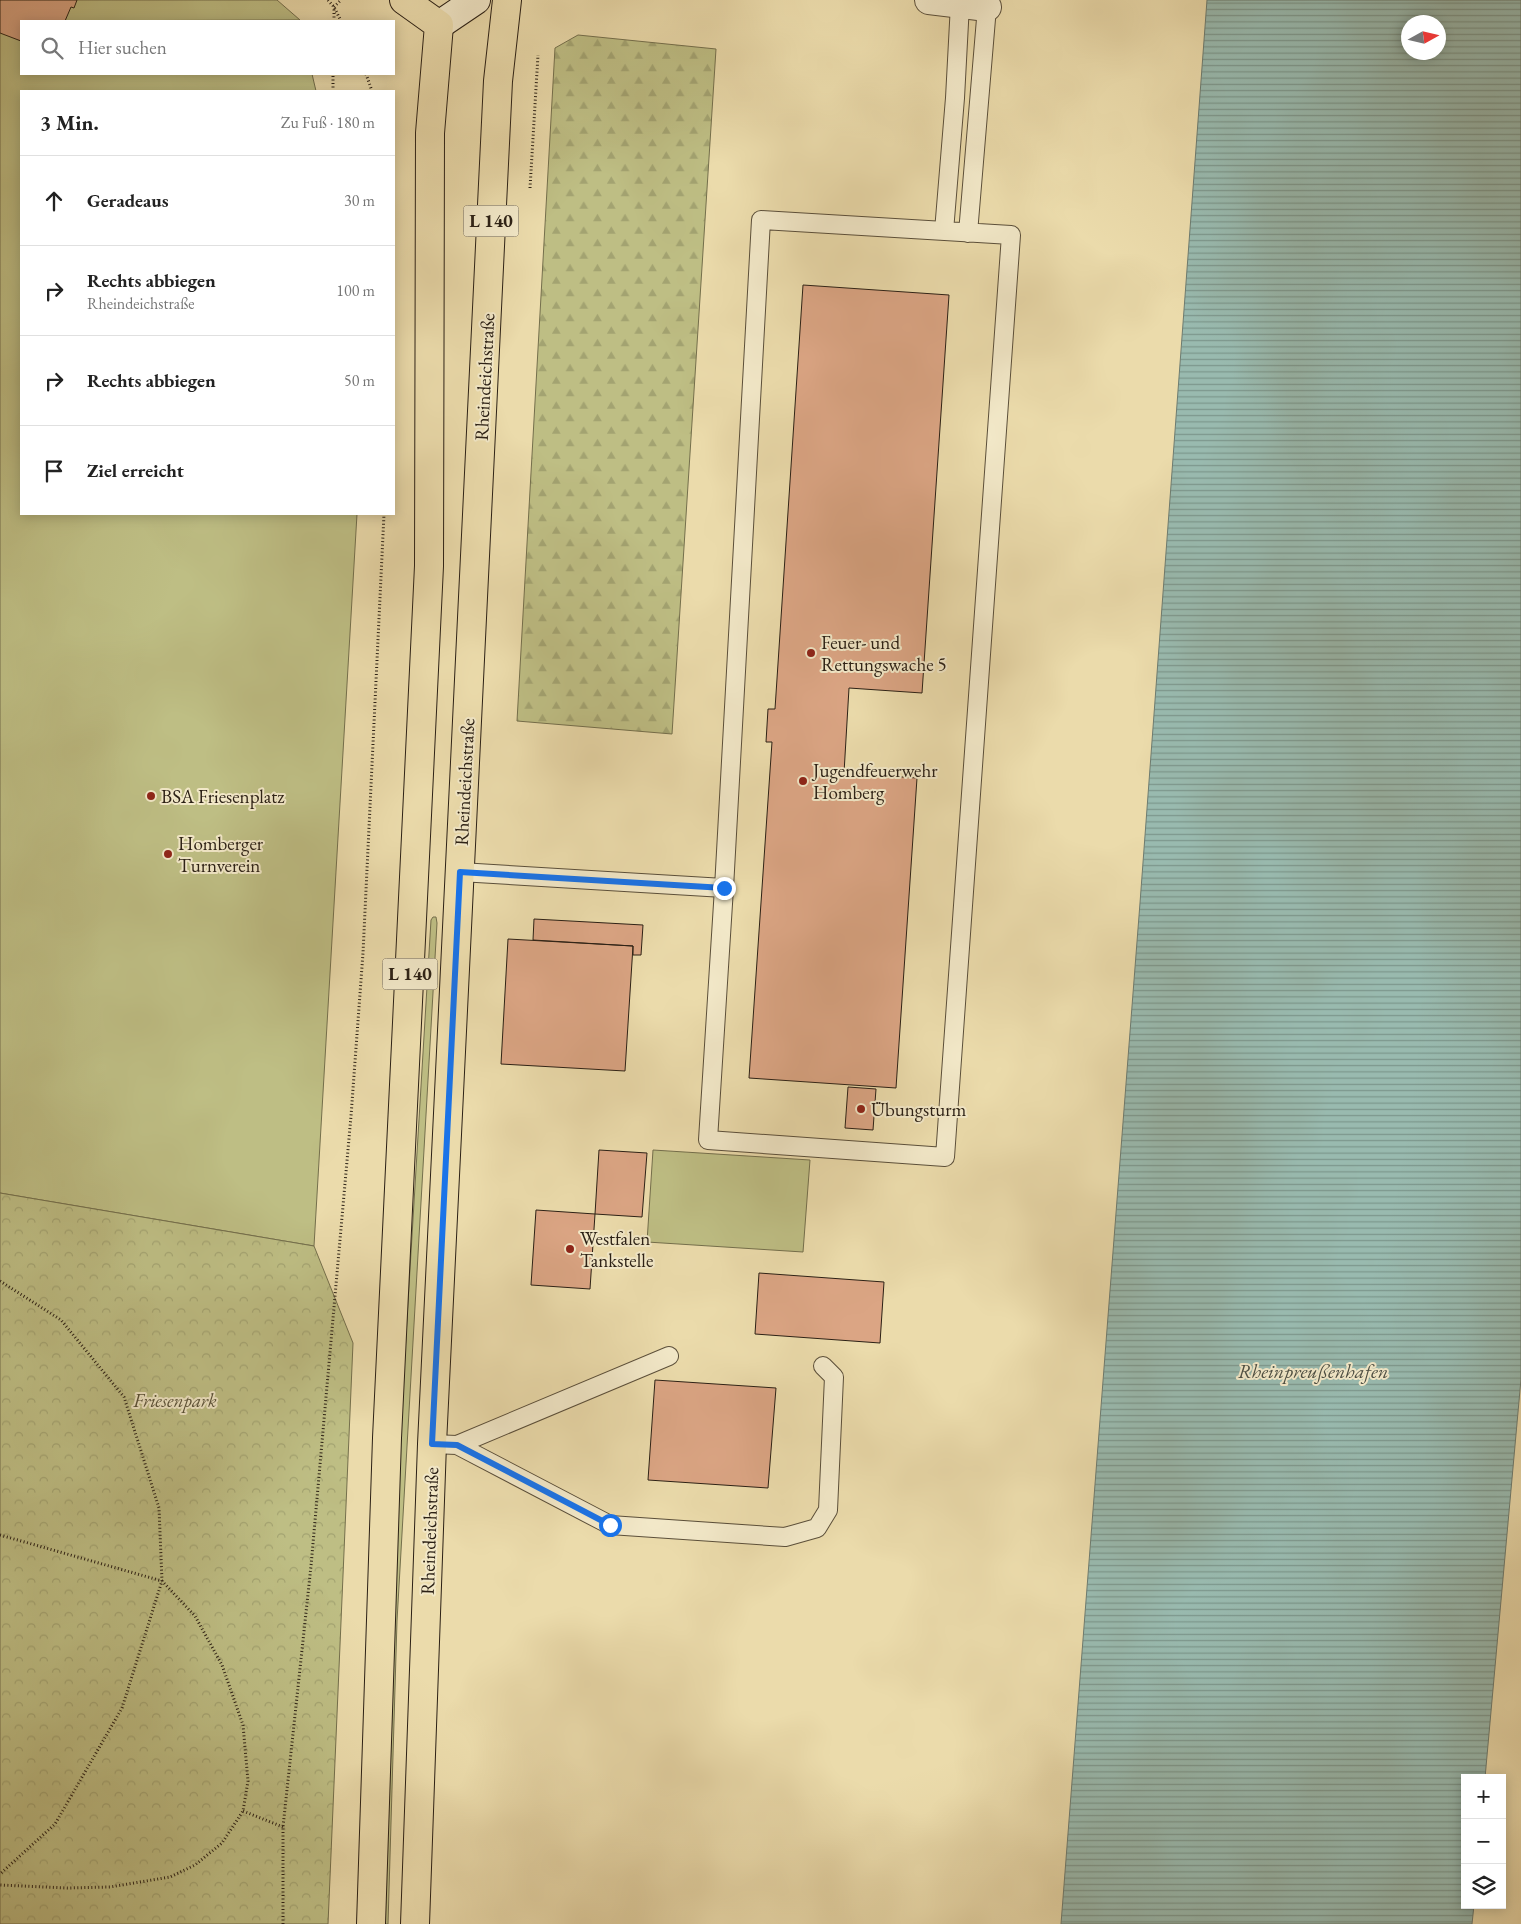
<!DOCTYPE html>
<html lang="de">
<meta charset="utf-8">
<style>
:root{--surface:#fff;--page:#f6f6f6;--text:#222;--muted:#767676;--line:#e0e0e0}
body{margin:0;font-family:"EB Garamond",serif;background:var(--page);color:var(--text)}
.controls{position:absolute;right:15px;bottom:15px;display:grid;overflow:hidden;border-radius:0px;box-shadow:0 2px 12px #0003}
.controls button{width:45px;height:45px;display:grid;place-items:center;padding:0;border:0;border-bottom:1px solid var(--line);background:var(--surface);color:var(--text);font:25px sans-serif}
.compass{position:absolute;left:1401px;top:15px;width:45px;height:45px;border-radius:50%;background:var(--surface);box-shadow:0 2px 12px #0003;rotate:82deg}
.stop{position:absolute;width:15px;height:15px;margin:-11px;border:4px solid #1a73e8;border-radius:50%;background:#fff}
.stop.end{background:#1a73e8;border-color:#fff;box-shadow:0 1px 5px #0008}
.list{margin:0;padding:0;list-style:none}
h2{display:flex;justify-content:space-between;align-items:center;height:65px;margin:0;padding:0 20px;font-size:21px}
h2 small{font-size:16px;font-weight:400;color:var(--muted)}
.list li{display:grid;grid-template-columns:32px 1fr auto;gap:15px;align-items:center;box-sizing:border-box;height:90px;padding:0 20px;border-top:1px solid var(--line)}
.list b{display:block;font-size:19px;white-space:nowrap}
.list p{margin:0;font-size:16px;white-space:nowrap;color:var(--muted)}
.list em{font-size:16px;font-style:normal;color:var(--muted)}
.icon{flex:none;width:28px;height:28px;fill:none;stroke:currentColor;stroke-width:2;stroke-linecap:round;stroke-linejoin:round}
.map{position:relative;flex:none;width:1521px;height:1924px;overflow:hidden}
.search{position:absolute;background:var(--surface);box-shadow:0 2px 12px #0003;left:20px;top:20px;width:375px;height:55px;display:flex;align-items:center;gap:12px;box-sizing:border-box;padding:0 18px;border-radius:0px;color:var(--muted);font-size:19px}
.panel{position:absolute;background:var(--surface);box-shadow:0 2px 12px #0003;left:20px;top:90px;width:375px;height:425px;border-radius:0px}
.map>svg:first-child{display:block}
.grass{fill:#bebe84;stroke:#746f4c}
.forest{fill:url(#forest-firs);stroke:#746f4c}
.park{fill:url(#park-crowns);stroke:#746f4c}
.water{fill:url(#water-rules);stroke:#6d7c71;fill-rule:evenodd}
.building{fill:#dba584;stroke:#2b2015}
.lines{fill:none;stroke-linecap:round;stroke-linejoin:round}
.lane-casing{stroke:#5b4f3a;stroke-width:20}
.street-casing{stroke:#5b4f3a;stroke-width:30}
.secondary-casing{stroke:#2b2015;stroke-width:30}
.primary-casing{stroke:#2b2015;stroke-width:30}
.path{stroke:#2b2015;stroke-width:3;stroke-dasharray:1 2.5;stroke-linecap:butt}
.lane{stroke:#f2e8c8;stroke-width:18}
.street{stroke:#f2e8c8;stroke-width:28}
.secondary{stroke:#f2e8c8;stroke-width:28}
.primary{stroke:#ebdbab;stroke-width:28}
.route{stroke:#1a73e8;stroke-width:6}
.poi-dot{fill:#8f2418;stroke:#f2e8c8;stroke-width:2}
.labels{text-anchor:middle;stroke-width:4;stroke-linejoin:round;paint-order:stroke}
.shield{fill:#f2e8c8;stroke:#675c4b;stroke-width:1}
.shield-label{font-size:18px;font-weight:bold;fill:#2b2015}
.street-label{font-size:19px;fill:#2b2015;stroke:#f2e8c8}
.poi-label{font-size:19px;fill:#2b2015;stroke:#f2e8c8;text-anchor:start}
.park-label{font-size:19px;font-style:italic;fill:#574f36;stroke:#f2e8c8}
.water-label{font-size:20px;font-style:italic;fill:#4c4e43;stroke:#f2e8c8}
</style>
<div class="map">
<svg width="1521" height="1924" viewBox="0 0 1521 1924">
<defs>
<pattern id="forest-firs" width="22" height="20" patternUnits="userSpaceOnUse" patternTransform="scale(1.25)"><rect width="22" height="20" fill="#bebe84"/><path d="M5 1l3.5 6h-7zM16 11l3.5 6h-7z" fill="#a3a371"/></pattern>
<pattern id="park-crowns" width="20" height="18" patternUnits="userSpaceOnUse" patternTransform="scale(1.25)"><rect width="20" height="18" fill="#bebe84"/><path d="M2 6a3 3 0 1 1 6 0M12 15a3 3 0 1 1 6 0" fill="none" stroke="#a3a371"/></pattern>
<pattern id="water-rules" width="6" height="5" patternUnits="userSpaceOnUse" patternTransform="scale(1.25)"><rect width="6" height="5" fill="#99baaf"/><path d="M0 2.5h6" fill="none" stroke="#7d978d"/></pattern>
</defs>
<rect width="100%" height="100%" fill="#ebdbab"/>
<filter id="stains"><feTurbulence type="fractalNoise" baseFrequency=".004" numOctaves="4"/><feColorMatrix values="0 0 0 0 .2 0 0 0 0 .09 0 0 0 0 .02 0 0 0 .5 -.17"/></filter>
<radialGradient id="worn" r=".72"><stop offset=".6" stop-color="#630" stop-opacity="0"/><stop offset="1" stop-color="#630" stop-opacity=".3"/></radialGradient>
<!-- grass -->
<path class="grass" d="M0 0H277L300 20 21 21V74H312L316 91H21V514H357L314 1246 0 1193Z
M433 917H436L437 923 397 1621 388 1924H381L400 1436 431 920Z
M653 1150 810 1160 803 1252 647 1242Z"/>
<!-- forest -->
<path class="forest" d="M578 35 716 49 672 734 517 721 555 48Z"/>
<!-- park -->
<path class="park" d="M0 1193 314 1246 353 1343 328 1924H0Z"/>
<!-- water -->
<path class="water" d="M1207 0H1521V1379L1485 1778H1465V1905H1474L1472 1924H1061L1140 903ZM1408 22H1438V52H1408Z"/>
<!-- building -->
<path class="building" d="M0 0H77L74 8 71 7 65 21H21V41L0 33Z
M803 285 949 295 922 693 849 688 844 773 917 778 896 1088 749 1078 772 742H766L768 709H775Z
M534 919 643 925 641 955H633V946L533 940Z
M508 939 633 946 625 1071 501 1064Z
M848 1087 876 1089 873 1130 845 1128Z
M599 1150 647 1153 642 1217 595 1214Z
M536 1210 595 1214 590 1289 531 1285Z
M759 1273 884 1282 880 1343 755 1334Z
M655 1380 776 1388 768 1488 648 1480Z"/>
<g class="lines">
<!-- lane casing -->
<g class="lane-casing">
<path id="lane" d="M761 220 1011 235 945 1157 708 1140 724 888Z
M944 231 955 98 960 4
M968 233 987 7
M460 872 724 888
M432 1444 457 1445 610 1525 785 1537 817 1528 828 1510 834 1377 823 1366
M457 1445 669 1356"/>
</g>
<!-- street casing -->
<g class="street-casing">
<path id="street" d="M929 0 987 7"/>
</g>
<!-- secondary casing -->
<g class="secondary-casing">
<path id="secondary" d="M439 25 476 0"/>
</g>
<!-- primary casing -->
<g class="primary-casing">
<path id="primary" d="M371 1924 387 1438 429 566 430 133 439 25 404 0
M415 1924 432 1444 498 81 507 0"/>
</g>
<!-- path -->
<path class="path" d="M328 0 334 7 341 21
M334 21V7L341 0
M366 74 372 91
M333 91V74
M530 188 538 55
M0 1281 61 1320 124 1397 159 1508 162 1581 122 1708 55 1824 0 1874
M0 1535 162 1581 195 1616 222 1665 243 1725 248 1781 243 1811 222 1843 195 1865 170 1877 110 1887 67 1888 0 1885
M243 1811 283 1827
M283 1924V1827L311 1566 351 1116 363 953 384 514"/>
<!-- lane -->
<use href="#lane" class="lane"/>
<!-- street -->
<use href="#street" class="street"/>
<!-- secondary -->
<use href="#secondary" class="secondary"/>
<!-- primary -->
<use href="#primary" class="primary"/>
</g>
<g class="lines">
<!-- route -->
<path class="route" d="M610 1525 457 1445 432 1444 460 872 724 888"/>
</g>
<!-- markers -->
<g class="poi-dot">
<circle cx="811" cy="653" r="5"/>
<circle cx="803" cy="781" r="5"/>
<circle cx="151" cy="796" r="5"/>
<circle cx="168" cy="854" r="5"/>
<circle cx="861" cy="1109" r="5"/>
<circle cx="570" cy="1249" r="5"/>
</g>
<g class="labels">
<!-- shield labels -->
<g class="shield">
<rect x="463.5" y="205.5" width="55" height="31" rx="4"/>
<rect x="382.5" y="958.5" width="55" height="31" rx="4"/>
</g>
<g class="shield-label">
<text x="491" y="227">L 140</text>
<text x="410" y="980">L 140</text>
</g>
<!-- street labels -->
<g class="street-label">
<text transform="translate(484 377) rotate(-87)" y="7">Rheindeichstraße</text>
<text transform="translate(464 782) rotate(-87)" y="7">Rheindeichstraße</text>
<text transform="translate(429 1531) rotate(-88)" y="7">Rheindeichstraße</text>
</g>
<!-- poi labels -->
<g class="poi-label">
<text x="821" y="649">Feuer- und<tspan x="821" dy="22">Rettungswache 5</tspan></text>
<text x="813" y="777">Jugendfeuerwehr<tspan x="813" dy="22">Homberg</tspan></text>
<text x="161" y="803">BSA Friesenplatz</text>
<text x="178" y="850">Homberger<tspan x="178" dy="22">Turnverein</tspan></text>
<text x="871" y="1116">Übungsturm</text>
<text x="580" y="1245">Westfalen<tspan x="580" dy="22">Tankstelle</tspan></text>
</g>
<!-- park labels -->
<g class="park-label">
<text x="175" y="1407">Friesenpark</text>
</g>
<!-- water labels -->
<g class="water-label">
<text x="1313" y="1378">Rheinpreußenhafen</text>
</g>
</g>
<rect width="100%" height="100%" filter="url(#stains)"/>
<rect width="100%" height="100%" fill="url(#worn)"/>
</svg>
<div class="controls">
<button>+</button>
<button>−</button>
<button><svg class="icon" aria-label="layers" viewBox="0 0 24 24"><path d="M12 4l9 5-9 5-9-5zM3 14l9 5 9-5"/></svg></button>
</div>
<svg class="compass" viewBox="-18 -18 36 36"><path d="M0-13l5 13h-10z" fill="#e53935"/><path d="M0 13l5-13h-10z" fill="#767676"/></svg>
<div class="stop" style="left:610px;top:1525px"></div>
<div class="stop end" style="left:724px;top:888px"></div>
<div class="search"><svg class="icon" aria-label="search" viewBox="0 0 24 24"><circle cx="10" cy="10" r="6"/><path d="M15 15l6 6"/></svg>Hier suchen</div>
<section class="panel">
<h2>3 Min.<small>Zu Fuß · 180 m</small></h2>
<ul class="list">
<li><svg class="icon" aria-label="ahead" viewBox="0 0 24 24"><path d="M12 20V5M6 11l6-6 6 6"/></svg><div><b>Geradeaus</b></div><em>30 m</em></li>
<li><svg class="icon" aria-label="right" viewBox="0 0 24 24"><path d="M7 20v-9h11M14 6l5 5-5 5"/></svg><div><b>Rechts abbiegen</b><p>Rheindeichstraße</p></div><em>100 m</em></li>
<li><svg class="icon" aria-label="right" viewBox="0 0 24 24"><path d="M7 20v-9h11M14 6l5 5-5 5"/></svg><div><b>Rechts abbiegen</b></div><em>50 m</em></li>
<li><svg class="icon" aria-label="arrive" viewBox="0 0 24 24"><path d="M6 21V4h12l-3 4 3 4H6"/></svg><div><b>Ziel erreicht</b></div></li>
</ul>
</section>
</div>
